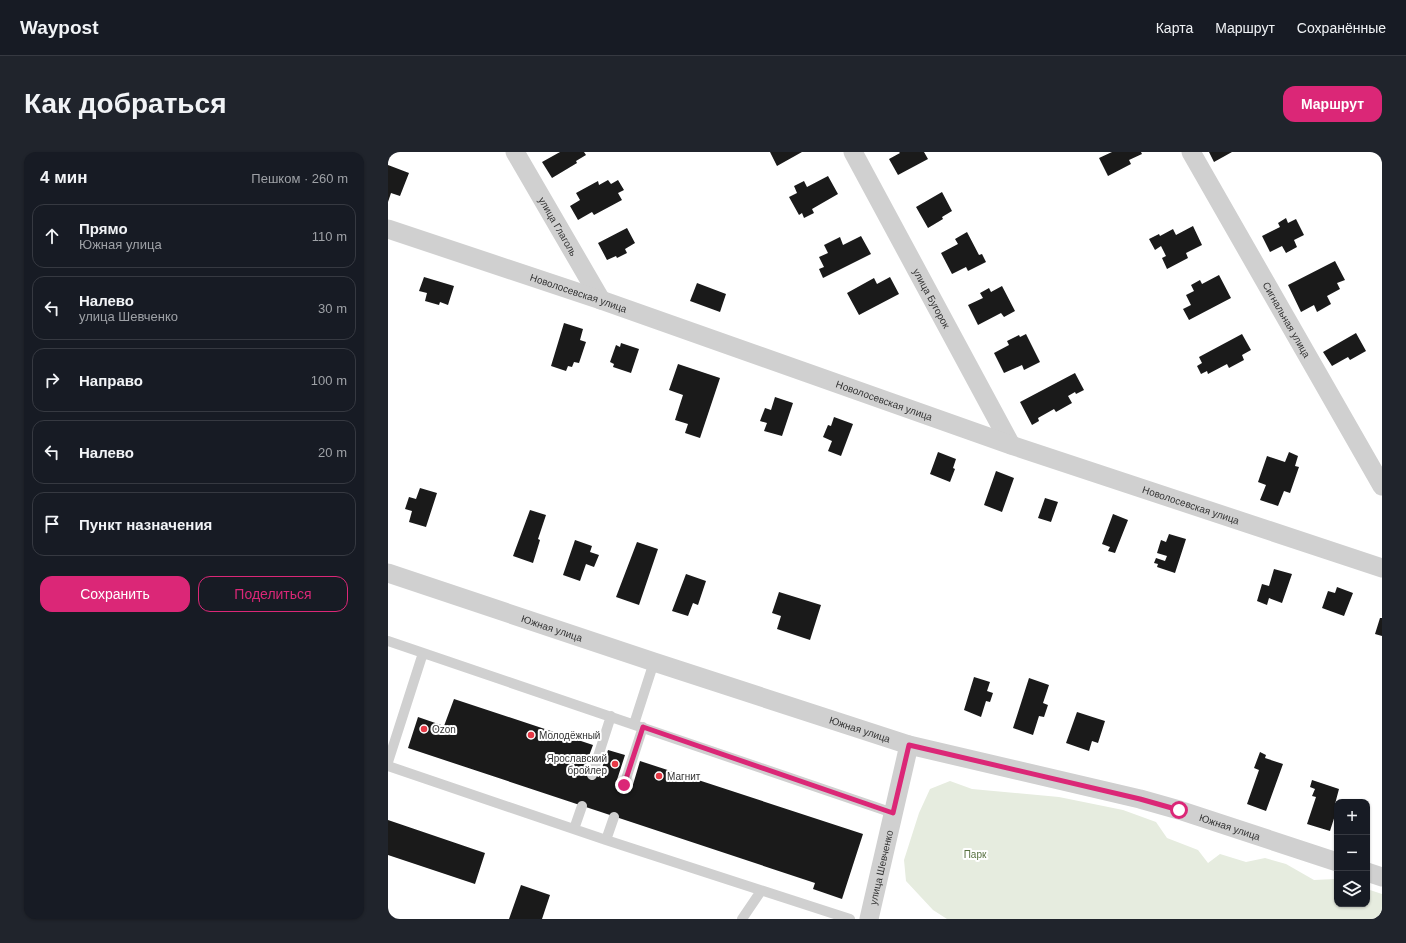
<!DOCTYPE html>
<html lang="ru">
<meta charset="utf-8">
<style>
:root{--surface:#171b24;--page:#20242c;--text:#f1f3f6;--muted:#9ea1a6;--line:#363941;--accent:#db2777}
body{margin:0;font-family:Helvetica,sans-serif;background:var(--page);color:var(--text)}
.controls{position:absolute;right:12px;bottom:12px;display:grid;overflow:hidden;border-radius:8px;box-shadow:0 1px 3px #0004}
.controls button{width:36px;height:36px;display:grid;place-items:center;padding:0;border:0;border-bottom:1px solid var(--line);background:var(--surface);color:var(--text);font:20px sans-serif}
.stop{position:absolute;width:12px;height:12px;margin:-9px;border:3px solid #db2777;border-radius:50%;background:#fff}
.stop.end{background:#db2777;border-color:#fff;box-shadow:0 1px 4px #0008}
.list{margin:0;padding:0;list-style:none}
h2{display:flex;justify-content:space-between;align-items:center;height:52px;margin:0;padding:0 16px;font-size:17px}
h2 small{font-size:13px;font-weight:400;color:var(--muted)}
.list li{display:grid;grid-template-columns:26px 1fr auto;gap:12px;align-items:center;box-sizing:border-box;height:64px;margin:0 8px 8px;padding:0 8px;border:1px solid var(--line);border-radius:12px}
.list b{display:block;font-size:15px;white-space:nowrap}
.list p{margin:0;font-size:13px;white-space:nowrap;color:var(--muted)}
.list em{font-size:13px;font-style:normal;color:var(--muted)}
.actions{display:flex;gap:8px;padding:12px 16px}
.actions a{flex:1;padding:9px 0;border:1px solid var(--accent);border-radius:12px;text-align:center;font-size:14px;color:var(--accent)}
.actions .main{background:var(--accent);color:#fff}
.icon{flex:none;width:22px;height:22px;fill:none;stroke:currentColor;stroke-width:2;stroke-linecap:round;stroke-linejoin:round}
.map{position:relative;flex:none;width:994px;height:767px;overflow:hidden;border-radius:12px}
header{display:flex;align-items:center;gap:24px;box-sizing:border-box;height:56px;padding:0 20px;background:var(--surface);border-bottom:1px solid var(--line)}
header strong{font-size:19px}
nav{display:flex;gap:22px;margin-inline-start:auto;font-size:14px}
.intro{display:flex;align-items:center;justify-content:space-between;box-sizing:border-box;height:96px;padding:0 24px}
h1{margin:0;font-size:28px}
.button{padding:10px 18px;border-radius:12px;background:var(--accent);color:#fff;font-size:14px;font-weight:700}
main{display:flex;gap:24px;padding:0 24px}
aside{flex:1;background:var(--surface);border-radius:12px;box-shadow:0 1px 3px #0004}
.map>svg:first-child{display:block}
.green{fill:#e6ecdf}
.building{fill:#1a1a1a}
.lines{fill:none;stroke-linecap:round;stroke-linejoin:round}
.service{stroke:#d0d0d0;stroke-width:10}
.minor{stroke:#d0d0d0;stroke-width:19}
.route{stroke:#db2777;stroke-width:5}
.poi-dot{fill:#e63946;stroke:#fff;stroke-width:1.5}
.labels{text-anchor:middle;stroke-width:4;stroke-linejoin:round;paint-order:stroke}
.street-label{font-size:10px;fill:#333;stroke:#fff}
.poi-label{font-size:10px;fill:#333;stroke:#fff;text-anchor:start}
.park-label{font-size:10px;fill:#56703f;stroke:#fff}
</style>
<header>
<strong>Waypost</strong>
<nav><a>Карта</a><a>Маршрут</a><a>Сохранённые</a></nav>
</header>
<div class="intro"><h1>Как добраться</h1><a class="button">Маршрут</a></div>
<main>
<aside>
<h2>4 мин<small>Пешком · 260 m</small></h2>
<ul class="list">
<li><svg class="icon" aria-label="ahead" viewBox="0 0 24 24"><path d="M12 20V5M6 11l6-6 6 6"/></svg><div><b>Прямо</b><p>Южная улица</p></div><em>110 m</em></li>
<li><svg class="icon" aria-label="left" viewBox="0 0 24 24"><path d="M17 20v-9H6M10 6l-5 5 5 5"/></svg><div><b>Налево</b><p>улица Шевченко</p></div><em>30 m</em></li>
<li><svg class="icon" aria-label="right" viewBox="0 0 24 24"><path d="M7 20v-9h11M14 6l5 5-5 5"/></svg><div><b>Направо</b></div><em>100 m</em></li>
<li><svg class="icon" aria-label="left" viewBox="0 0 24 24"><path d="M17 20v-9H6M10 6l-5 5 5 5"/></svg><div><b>Налево</b></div><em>20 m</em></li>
<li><svg class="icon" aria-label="arrive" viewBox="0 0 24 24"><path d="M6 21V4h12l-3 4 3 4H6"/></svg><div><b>Пункт назначения</b></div></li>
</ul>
<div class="actions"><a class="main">Сохранить</a><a>Поделиться</a></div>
</aside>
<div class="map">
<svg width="994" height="767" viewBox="0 0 994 767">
<rect width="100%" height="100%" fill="#fff"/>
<!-- green -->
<path class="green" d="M562 629 584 637 671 645 735 658 768 670 779 686 810 698 820 711 832 702 858 710 877 706 898 712 926 728 947 727H949V752H979V737L994 742V767H559L545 758 518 729 516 708 531 661 542 637Z"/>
<!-- building -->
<path class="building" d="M172 0H196L198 3 188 9 189 11 164 26 154 10Z
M382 0H414L389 14Z
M511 0H536L540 7 510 23 501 7 512 1Z
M724 0H753L754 2 741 8 743 12 720 24 711 6Z
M821 0H844L826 10Z
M0 13 21 21 12 44 3 41 0 50Z
M440 24 450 42 424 57 426 61 416 66 414 61 411 63 401 45 409 41 406 34 416 29 419 35Z
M220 28 223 32 230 28 236 38 230 41 234 48 206 63 204 60 190 68 182 54 192 48 188 41 210 29 211 33Z
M554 40 564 59 554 65 555 67 540 76 528 55Z
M898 66 900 71 908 67 916 83 906 88 909 95 898 101 894 94 882 100 874 84 892 75 890 71Z
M805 74 814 93 798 101 800 106 779 117 774 106 778 104 773 94 767 98 761 87 771 82 772 84 785 77 788 83Z
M239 76 247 91 237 97 239 101 229 106 228 104 219 108 210 91Z
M579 80 591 103 594 102 598 110 580 119 578 115 564 122 553 101 570 92 567 87Z
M473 84 483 102 435 126 431 117 436 115 431 105 440 101 436 93 452 85 455 93Z
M947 109 957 128 949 131 952 137 939 144 943 152 929 160 926 153 913 160 900 133Z
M831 123 843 146 801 168 795 157 803 153 798 143 806 139 803 133 812 128 814 132Z
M36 125 66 134 60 153 52 150 51 153 37 149 39 141 31 139Z
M502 125 511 142 471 163 459 141 486 126 489 132Z
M309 131 338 142 332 160 302 149Z
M614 134 627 159 616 165 613 161 590 173 580 153 595 146 592 141 601 136 603 140Z
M176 171 195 177 192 188 198 190 191 211 186 210 184 215 180 214 178 219 163 214Z
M968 181 978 199 962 208 960 205 944 214 935 200Z
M638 182 652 210 636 218 634 213 616 221 606 201 621 193 619 189 631 183 632 185Z
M854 182 863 198 854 203 856 208 841 216 839 212 820 222 819 219 813 222 809 214 814 211 811 205Z
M233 191 251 197 243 221 225 215 226 212 222 210 228 193 232 195Z
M290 212 332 226 312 286 297 281 300 272 287 268 295 243 281 238Z
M687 221 696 238 688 242 687 240 680 244 684 251 668 260 666 257 650 266 651 269 644 273 632 250Z
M387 245 405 251 394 284 376 279 379 271 372 269 377 256 383 258Z
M446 265 465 272 453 304 440 299 444 289 435 285 440 273 443 274Z
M550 300 568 307 565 316 567 317 562 330 542 322Z
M901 300 910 304 907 314 911 315 902 341 896 339 890 354 872 348 878 333 870 330 879 304 897 310Z
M608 319 626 326 614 360 596 353Z
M32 336 49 341 38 375 21 370 24 359 17 357 21 345 28 347Z
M657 346 670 350 663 370 650 366Z
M142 358 158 363 150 387 152 388 145 411 125 404Z
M725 362 740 368 727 401 720 399 722 395 714 392Z
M781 382 798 387 787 421 769 415 770 412 766 411 768 406 777 409 779 404 769 401 773 388 778 390Z
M187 388 204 394 202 400 211 403 206 415 198 412 192 429 175 423Z
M249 390 270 397 251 453 228 445Z
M886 417 904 422 894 451 881 446 879 453 869 449 874 432 881 434Z
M298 422 318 429 310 453 305 451 300 464 284 459Z
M949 435 965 441 956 464 934 456 940 439 947 441Z
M391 440 433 453 422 488 389 477 393 464 384 461Z
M992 466H994V484L987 482Z
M586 525 602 530 599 539 605 541 602 550 598 549 593 565 576 558Z
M641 526 661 533 655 551 660 553 656 565 651 564 645 583 625 576Z
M66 547 205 593 195 620 211 625 220 598 237 603 228 631 244 636 252 609 475 682 454 747 425 737 427 731 20 596 30 565 56 574Z
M689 560 717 569 710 591 704 589 701 599 678 591Z
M872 600 878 603 877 606 895 612 878 659 859 652 871 618 866 616Z
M924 628 951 637 947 652H949V657L942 679 919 672 928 645 924 644 927 637 922 635Z
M0 668 97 701 87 732 0 703Z
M133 733 162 743 154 767H121Z"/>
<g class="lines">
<!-- service -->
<path class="service" d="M0 489 505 661
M246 572 266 510
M0 610 35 501
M0 614 218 688 462 767
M204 623 223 564
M236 633 255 575
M186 677 194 654
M218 688 226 665
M354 767 373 739"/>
<!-- minor -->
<g class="minor">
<path id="s1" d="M127 0 213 148"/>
<path id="s2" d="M465 0 623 293"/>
<path id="s3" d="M803 0 994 334"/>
<path id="s4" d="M0 77 213 148 623 293 994 416"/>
<path id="s5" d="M0 421 266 510 521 593 752 647 791 658 949 710"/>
<path d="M979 720 994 725"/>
<path id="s6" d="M481 767 521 593"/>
</g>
</g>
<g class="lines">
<!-- route -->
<path class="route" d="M236 633 255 575 505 661 521 593 752 647 791 658"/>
</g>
<!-- markers -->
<g class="poi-dot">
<circle cx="36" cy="577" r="4"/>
<circle cx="143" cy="583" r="4"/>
<circle cx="227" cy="612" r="4"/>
<circle cx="271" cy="624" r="4"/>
</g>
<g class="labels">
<!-- street labels -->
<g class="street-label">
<text dy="4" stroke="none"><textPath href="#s1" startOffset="86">улица Глаголь</textPath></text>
<text dy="4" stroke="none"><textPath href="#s4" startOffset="201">Новолосевская улица</textPath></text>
<text dy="4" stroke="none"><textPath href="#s2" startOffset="166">улица Бугорок</textPath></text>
<text dy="4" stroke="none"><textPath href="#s3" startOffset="193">Сигнальная улица</textPath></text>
<text dy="4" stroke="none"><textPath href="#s4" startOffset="525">Новолосевская улица</textPath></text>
<text dy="4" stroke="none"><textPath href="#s4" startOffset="849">Новолосевская улица</textPath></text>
<text dy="4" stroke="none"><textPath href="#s5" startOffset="173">Южная улица</textPath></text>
<text dy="4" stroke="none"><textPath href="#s5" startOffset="497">Южная улица</textPath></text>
<text dy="4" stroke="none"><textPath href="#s5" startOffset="880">Южная улица</textPath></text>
<text dy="4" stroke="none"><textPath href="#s6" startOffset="53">улица Шевченко</textPath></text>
</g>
<!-- poi labels -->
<g class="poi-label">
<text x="44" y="581">Ozon</text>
<text x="151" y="587">Молодёжный</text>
<text x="219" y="610" text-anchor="end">Ярославский<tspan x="219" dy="12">бройлер</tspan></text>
<text x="279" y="628">Магнит</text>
</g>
<!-- park labels -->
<g class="park-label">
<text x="587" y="706">Парк</text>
</g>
</g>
</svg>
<div class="controls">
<button>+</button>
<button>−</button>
<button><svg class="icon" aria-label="layers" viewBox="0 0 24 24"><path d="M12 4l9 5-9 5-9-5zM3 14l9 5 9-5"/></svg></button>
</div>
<div class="stop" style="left:791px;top:658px"></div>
<div class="stop end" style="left:236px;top:633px"></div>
</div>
</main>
